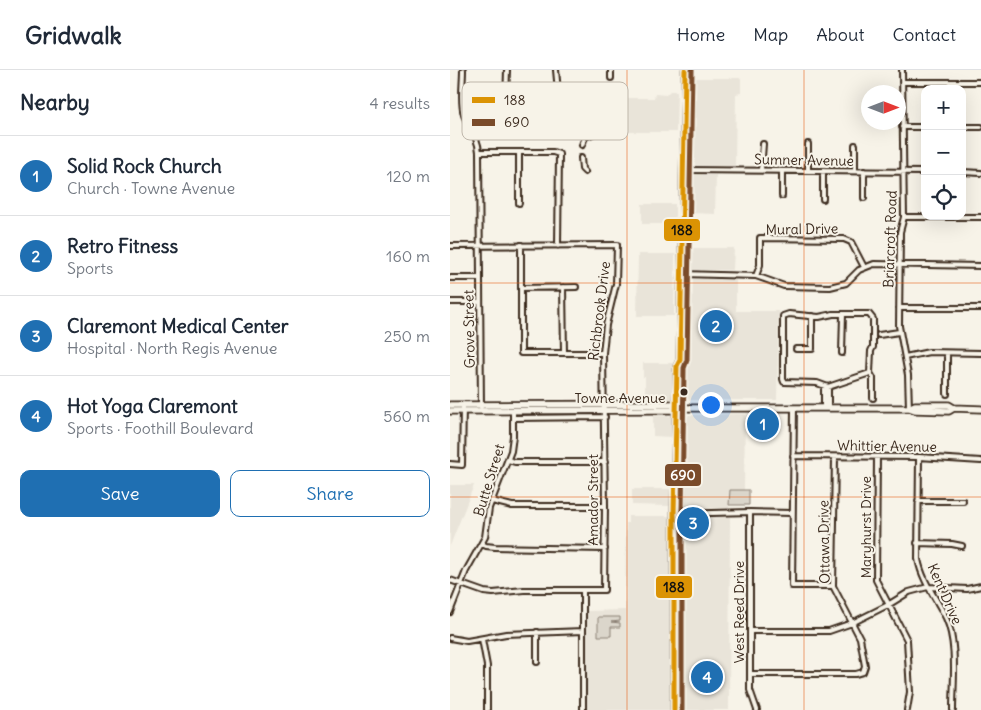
<!DOCTYPE html>
<meta charset="utf-8">
<style>
:root{--surface:#fff;--page:#f2f2f3;--text:#1f2937;--muted:#747a83;--line:#e0e1e3;--accent:#1f6fb2}
body{margin:0;font-family:Delius,sans-serif;background:var(--page);color:var(--text)}
.controls{position:absolute;right:15px;top:15px;display:grid;overflow:hidden;border-radius:10px;box-shadow:0 5px 20px #0002}
.controls button{width:45px;height:45px;display:grid;place-items:center;padding:0;border:0;border-bottom:1px solid var(--line);background:var(--surface);color:var(--text);font:25px sans-serif}
.compass{position:absolute;left:411px;top:15px;width:45px;height:45px;border-radius:50%;background:var(--surface);box-shadow:0 5px 20px #0002;rotate:90deg}
.you{position:absolute;left:260px;top:334px;width:18px;height:18px;margin:-12px;border:4px solid #fff;border-radius:50%;background:#1a73e8;box-shadow:0 0 0 8px #1a73e833}
.badge{display:grid;place-items:center;width:32px;height:32px;border-radius:50%;background:var(--accent);color:#fff;font-size:16px;font-weight:700}
.pin{position:absolute;translate:-50% -50%;border:2px solid #fff;box-shadow:0 1px 5px #0006}
.list{margin:0;padding:0;list-style:none}
h2{display:flex;justify-content:space-between;align-items:center;height:65px;margin:0;padding:0 20px;font-size:21px}
h2 small{font-size:16px;font-weight:400;color:var(--muted)}
.list li{display:grid;grid-template-columns:32px 1fr auto;gap:15px;align-items:center;box-sizing:border-box;height:80px;padding:0 20px;border-top:1px solid var(--line)}
.list b{display:block;font-size:19px;white-space:nowrap}
.list p{margin:0;font-size:16px;white-space:nowrap;color:var(--muted)}
.list em{font-size:16px;font-style:normal;color:var(--muted)}
.actions{display:flex;gap:10px;padding:15px 20px}
.actions a{flex:1;padding:11px 0;border:1px solid var(--accent);border-radius:10px;text-align:center;font-size:18px;color:var(--accent)}
.actions .main{background:var(--accent);color:#fff}
.icon{flex:none;width:28px;height:28px;fill:none;stroke:currentColor;stroke-width:2;stroke-linecap:round;stroke-linejoin:round}
.map{position:relative;flex:none;width:531px;height:640px;overflow:hidden}
header{display:flex;align-items:center;gap:30px;box-sizing:border-box;height:70px;padding:0 25px;background:var(--surface);border-bottom:1px solid var(--line)}
header strong{font-size:24px}
nav{display:flex;gap:28px;margin-inline-start:auto;font-size:18px}
main{display:flex}
aside{flex:1;background:var(--surface)}
.map>svg:first-child{display:block}
.built{fill:#e9e4d9}
.green{fill:#dbd6cb;stroke:#8b8074}
.lines{fill:none;stroke-linecap:round;stroke-linejoin:round}
.minor-casing{stroke:#3b2a1e;stroke-width:8}
.primary-casing{stroke:#3b2a1e;stroke-width:9}
.minor{stroke:#f7f3e8;stroke-width:4}
.primary{stroke:#f7f3e8;stroke-width:5.5}
.bus-1-casing{stroke:#f7f3e8;stroke-width:9}
.bus-2-casing{stroke:#f7f3e8;stroke-width:9}
.bus-1{stroke:#db9304;stroke-width:5}
.bus-2{stroke:#7a4b2a;stroke-width:5}
.grid{fill:none;stroke:#e8590c;stroke-width:1;stroke-opacity:0.55}
.bus-dot{fill:#3b2a1e;stroke:#f7f3e8;stroke-width:2}
.labels{text-anchor:middle;stroke-width:4;stroke-linejoin:round;paint-order:stroke}
.street-label{font-size:14px;fill:#3b2a1e;stroke:#f7f3e8}
.key{fill:#f7f3e8;stroke:#bfb7ab;stroke-width:1}
.key-label{font-size:14px;fill:#3b2a1e}
.line-badge{stroke:#f7f3e8;stroke-width:2}
.badge-label{font-size:14px;text-anchor:middle;font-weight:bold;fill:#fff}
.pale-badge-label{font-size:14px;text-anchor:middle;font-weight:bold;fill:#111}
</style>
<header>
<strong>Gridwalk</strong>
<nav><a>Home</a><a>Map</a><a>About</a><a>Contact</a></nav>
</header>
<main>
<aside>
<h2>Nearby<small>4 results</small></h2>
<ul class="list">
<li><span class="badge">1</span><div><b>Solid Rock Church</b><p>Church · Towne Avenue</p></div><em>120 m</em></li>
<li><span class="badge">2</span><div><b>Retro Fitness</b><p>Sports</p></div><em>160 m</em></li>
<li><span class="badge">3</span><div><b>Claremont Medical Center</b><p>Hospital · North Regis Avenue</p></div><em>250 m</em></li>
<li><span class="badge">4</span><div><b>Hot Yoga Claremont</b><p>Sports · Foothill Boulevard</p></div><em>560 m</em></li>
</ul>
<div class="actions"><a class="main">Save</a><a>Share</a></div>
</aside>
<div class="map">
<svg width="531" height="640" viewBox="0 0 531 640">
<rect width="100%" height="100%" fill="#f7f3e8"/>
<filter id="ink" filterUnits="userSpaceOnUse"><feTurbulence type="fractalNoise" baseFrequency=".02" numOctaves="2"/><feDisplacementMap in="SourceGraphic" scale="10" xChannelSelector="R" yChannelSelector="G"/><feConvolveMatrix kernelMatrix="1 2 1 2 8 2 1 2 1" color-interpolation-filters="sRGB"/></filter>
<g filter="url(#ink)">
<!-- built -->
<path class="built" d="M242 8H291V23L286 24 285 96H244L241 93Z
M220 21H227L226 62H145L146 28H204L205 24 216 25Z
M243 105H266L265 144 240 143 241 107Z
M192 134H225V154H192Z
M240 178H284L283 200H242L240 197Z
M188 184H225L224 246H187Z
M242 209H286V241H329L327 330H239L237 328 239 212Z
M193 293H223V328L221 330H195V307H193Z
M287 344H295L294 420H280L279 439 238 438 236 435 237 347 239 345Z
M203 345 221 346 223 349 222 367 203 366Z
M0 415H24L0 476Z
M182 419H221L220 436 182 435Z
M178 446H220L219 640H137V541L175 540 176 453H178Z
M239 447H280L279 640H234L235 450Z"/>
<!-- green -->
<path class="green" d="M280 420H299V435H279Z
M148 547H170V551L161 552 170 553V557H161V566H148Z"/>
<g class="lines">
<!-- minor casing -->
<g class="minor-casing">
<path id="minor" d="M13 0C13 14 10 31 14 45 19 59 28 66 29 82L31 337
M57 0 56 32 59 42H124
M106 0 108 21V41
M161 0V8
M452 0 454 147 450 162 449 256 458 305 459 338
M452 12H531
M452 57H475
M512 57H531
M132 75 135 67 142 64
M29 82H103L109 84 108 176
M131 88 132 99 135 102
M234 100 475 102
M311 100 313 74
M358 101V74
M405 101V75
M512 102 531 103
M332 126V101
M414 128V101
M373 129V101
M69 133V82
M454 147H531
M71 175V283H153
M0 176 167 175 166 214 156 255 153 283 155 436 154 520H74L43 523 34 522 0 510
M232 204 306 206 334 216 380 217 396 213 409 200 424 194 531 196
M306 206 310 195V168L394 169 401 172 414 197
M0 208H30
M113 217 114 283
M71 218 126 217
M0 232H30
M449 238H531
M429 265 449 262
M346 279H362V246
M392 283 393 244
M497 283V324
M455 287 479 282 531 283
M420 303 378 317 367 313 334 312 333 309V246L339 244 369 247 383 244H419L423 249V277L421 281 420 303 423 308V328
M374 316V338
M378 317V338
M344 338 342 516H383
M63 348 155 347
M343 386 469 387 531 391
M427 387 426 510 457 570 460 622 457 640
M469 387 468 489C472 511 486 528 496 548 508 574 503 612 503 640
M58 390 65 392H155
M0 394 12 395 13 336
M42 431 62 436H155
M468 431H513
M300 442V620L307 640
M224 444 300 442 342 443
M467 473 502 474 512 476
M32 474 36 476 45 477 155 479
M133 520V640
M0 542 16 501 35 467 39 438 61 381 63 366V340
M300 561H379L402 553 438 535 459 522 478 517 517 519 531 516
M87 562V592
M0 568 17 571 56 564 133 561
M32 569 37 596V640
M300 604H406L413 602 415 596 410 568 383 516 385 387"/>
</g>
<!-- primary casing -->
<g class="primary-casing">
<path id="primary" d="M230 290 233 296 230 640
M0 335 222 334 227 338
M459 338 465 335H499L504 338 531 339
M0 341 207 340H222L227 338H459L465 340 499 341 504 338
M224 640V444L227 296 230 290 235 0"/>
</g>
<!-- minor -->
<use href="#minor" class="minor"/>
<!-- primary -->
<use href="#primary" class="primary"/>
<!-- bus-1 casing -->
<g class="bus-1-casing">
<path id="bus-1" d="M224 640V444L227 296 230 290 235 0"/>
</g>
<!-- bus-2 casing -->
<g class="bus-2-casing">
<path id="bus-2" d="M232 640V444L234 298 237 290 242 0"/>
</g>
<!-- bus-1 -->
<use href="#bus-1" class="bus-1"/>
<!-- bus-2 -->
<use href="#bus-2" class="bus-2"/>
</g>
</g>
<!-- grid -->
<path class="grid" d="M177 0V640M354 0V640M0 213H531M0 427H531"/>
<!-- markers -->
<circle class="bus-dot" cx="234" cy="322" r="4.5"/>
<g class="labels">
<!-- street labels -->
<g class="street-label">
<text transform="translate(354 90) rotate(1)" y="5">Sumner Avenue</text>
<text transform="translate(352 159) rotate(-1)" y="5">Mural Drive</text>
<text transform="translate(440 169) rotate(-88)" y="5">Briarcroft Road</text>
<text transform="translate(149 241) rotate(-83)" y="5">Richbrook Drive</text>
<text transform="translate(19 259) rotate(-91)" y="5">Grove Street</text>
<text x="170" y="333">Towne Avenue</text>
<text transform="translate(437 376) rotate(1)" y="5">Whittier Avenue</text>
<text transform="translate(39 410) rotate(-73)" y="5">Butte Street</text>
<text transform="translate(143 430) rotate(-90)" y="5">Amador Street</text>
<text transform="translate(416 457) rotate(-90)" y="5">Maryhurst Drive</text>
<text transform="translate(374 472) rotate(-91)" y="5">Ottawa Drive</text>
<text transform="translate(495 524) rotate(66)" y="5">Kent Drive</text>
<text transform="translate(289 542) rotate(-90)" y="5">West Reed Drive</text>
</g>
</g>
<!-- legend -->
<rect x="12" y="12" width="166" height="58" rx="8" class="key"/>
<rect x="22" y="27" width="23" height="6" fill="#db9304"/>
<rect x="22" y="49" width="23" height="7" fill="#7a4b2a"/>
<g class="key-label">
<text x="54" y="35">188</text>
<text x="54" y="57">690</text>
</g>
<g class="line-badge">
<rect x="213" y="148" width="38" height="24" rx="5" fill="#db9304"/>
<rect x="214" y="393" width="38" height="24" rx="5" fill="#7a4b2a"/>
<rect x="205" y="505" width="38" height="24" rx="5" fill="#db9304"/>
</g>
<g class="badge-label">
<text x="233" y="410">690</text>
</g>
<g class="pale-badge-label">
<text x="232" y="165">188</text>
<text x="224" y="522">188</text>
</g>
</svg>
<div class="controls">
<button>+</button>
<button>−</button>
<button><svg class="icon" aria-label="locate" viewBox="0 0 24 24"><circle cx="12" cy="12" r="6"/><path d="M12 2v4M12 18v4M2 12h4M18 12h4"/></svg></button>
</div>
<svg class="compass" viewBox="-18 -18 36 36"><path d="M0-13l5 13h-10z" fill="#e53935"/><path d="M0 13l5-13h-10z" fill="#747a83"/></svg>
<div class="you"></div>
<div class="pin badge" style="left:313px;top:354px">1</div>
<div class="pin badge" style="left:266px;top:256px">2</div>
<div class="pin badge" style="left:243px;top:453px">3</div>
<div class="pin badge" style="left:257px;top:607px">4</div>
</div>
</main>
